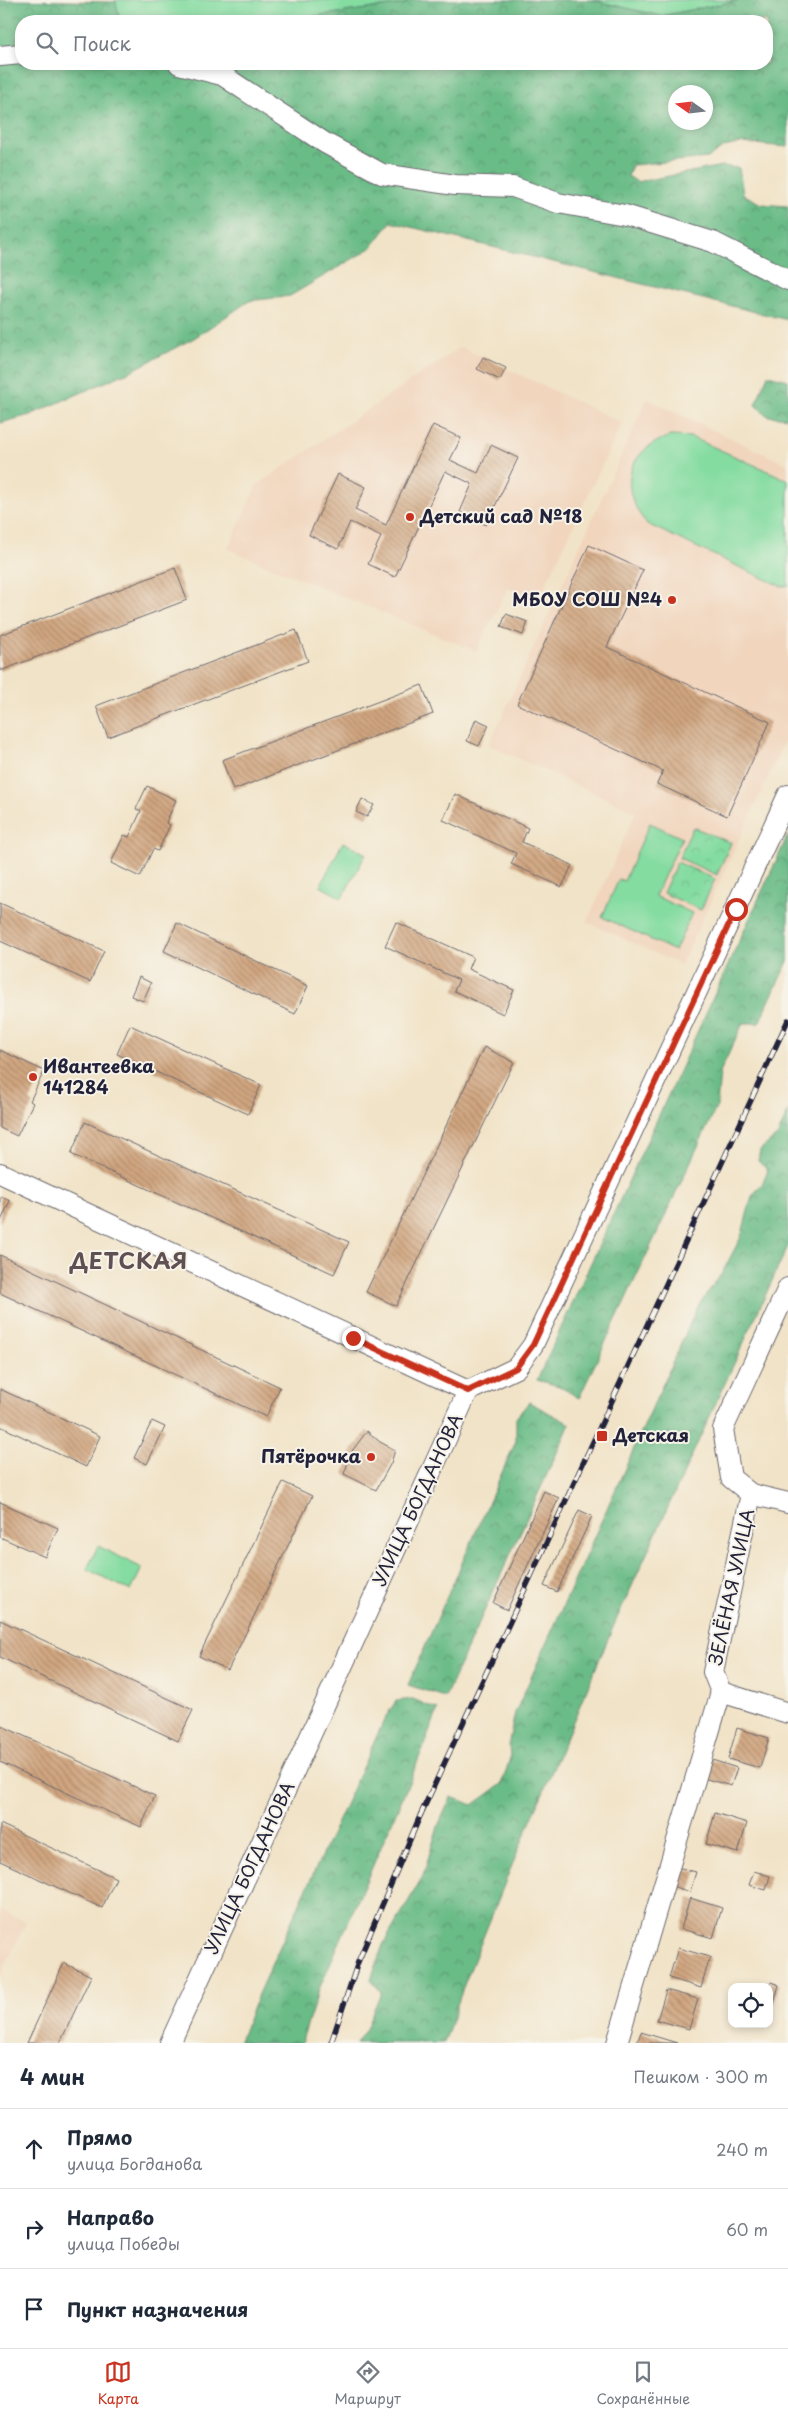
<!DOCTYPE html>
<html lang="ru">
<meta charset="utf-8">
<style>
:root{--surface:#fff;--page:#f6f6f7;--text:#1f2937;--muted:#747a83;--line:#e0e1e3;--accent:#c8321e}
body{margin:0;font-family:"Playpen Sans",sans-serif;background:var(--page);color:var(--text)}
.controls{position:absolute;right:15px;bottom:15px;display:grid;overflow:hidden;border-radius:10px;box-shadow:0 2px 8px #0003}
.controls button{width:45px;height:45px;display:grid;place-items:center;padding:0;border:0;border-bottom:1px solid var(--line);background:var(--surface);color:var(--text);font:25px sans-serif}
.compass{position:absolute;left:668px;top:85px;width:45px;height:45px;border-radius:50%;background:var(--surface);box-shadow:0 2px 8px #0003;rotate:284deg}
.stop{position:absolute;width:15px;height:15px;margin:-11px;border:4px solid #c8321e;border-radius:50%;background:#fff}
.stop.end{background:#c8321e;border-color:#fff;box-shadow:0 1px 5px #0008}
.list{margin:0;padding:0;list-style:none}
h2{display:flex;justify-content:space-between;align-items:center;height:65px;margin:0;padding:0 20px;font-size:21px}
h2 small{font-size:16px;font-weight:400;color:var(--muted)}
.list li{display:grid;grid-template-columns:32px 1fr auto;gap:15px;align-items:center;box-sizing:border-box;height:80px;padding:0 20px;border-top:1px solid var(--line)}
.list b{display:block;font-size:19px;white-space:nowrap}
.list p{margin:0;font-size:16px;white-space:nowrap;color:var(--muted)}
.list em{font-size:16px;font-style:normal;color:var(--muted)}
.icon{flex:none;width:28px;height:28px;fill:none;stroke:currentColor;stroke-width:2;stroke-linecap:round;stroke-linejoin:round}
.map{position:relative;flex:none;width:788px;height:2043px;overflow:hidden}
.search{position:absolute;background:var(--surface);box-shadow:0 2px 8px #0003;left:15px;right:15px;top:15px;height:55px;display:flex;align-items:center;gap:12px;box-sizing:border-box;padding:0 18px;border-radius:20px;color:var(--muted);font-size:19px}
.sheet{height:305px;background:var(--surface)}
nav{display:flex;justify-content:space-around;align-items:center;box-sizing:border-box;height:70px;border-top:1px solid var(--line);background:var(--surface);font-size:14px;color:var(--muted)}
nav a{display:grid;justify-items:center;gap:2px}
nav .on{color:var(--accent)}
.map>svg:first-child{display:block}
.built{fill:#f1d5bd}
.green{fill:#84dca1;stroke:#537f6e}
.forest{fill:url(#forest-crowns);stroke:#466f61;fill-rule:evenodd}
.park{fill:url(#park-crowns);stroke:#537f6e}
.building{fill:url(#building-back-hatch)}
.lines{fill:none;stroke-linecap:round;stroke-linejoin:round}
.minor-casing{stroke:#6a666c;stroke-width:22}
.minor{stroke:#fff;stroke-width:20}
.rail-casing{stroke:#22223b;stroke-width:5.5}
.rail{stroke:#f7f3e8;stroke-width:4;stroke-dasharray:11;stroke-linecap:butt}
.route{stroke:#c8321e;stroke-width:6}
.poi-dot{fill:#c8321e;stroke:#f7f3e8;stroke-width:2}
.labels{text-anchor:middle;stroke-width:4;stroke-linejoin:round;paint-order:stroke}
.poi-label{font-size:18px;font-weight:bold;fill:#22223b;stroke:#f7f3e8;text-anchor:start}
.street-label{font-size:18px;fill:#22223b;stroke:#f7f3e8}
.district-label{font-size:22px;font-weight:bold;letter-spacing:1px;fill:#5f5053;stroke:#f7f3e8}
</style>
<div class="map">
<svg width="788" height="2043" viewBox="0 0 788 2043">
<defs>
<pattern id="forest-crowns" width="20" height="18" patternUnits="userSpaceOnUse" patternTransform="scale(1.25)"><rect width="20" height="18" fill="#6bbc87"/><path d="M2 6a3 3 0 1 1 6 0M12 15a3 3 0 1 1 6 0" fill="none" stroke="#589870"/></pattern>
<pattern id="park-crowns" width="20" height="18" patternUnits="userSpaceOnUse" patternTransform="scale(1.25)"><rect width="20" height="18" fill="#84dca1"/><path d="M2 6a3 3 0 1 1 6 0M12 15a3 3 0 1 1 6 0" fill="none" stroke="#72bc8c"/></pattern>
<pattern id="building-back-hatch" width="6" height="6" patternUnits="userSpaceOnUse" patternTransform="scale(1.25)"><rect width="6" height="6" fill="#d1a680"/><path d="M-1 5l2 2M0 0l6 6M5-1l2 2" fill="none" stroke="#a9876a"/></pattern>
</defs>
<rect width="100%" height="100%" fill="#f7f3e8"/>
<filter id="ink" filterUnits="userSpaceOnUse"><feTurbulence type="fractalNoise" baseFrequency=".02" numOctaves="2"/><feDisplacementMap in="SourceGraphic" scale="10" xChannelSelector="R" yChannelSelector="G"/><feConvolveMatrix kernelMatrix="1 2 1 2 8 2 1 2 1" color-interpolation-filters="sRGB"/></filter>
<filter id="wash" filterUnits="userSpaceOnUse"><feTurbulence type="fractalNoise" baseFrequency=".0096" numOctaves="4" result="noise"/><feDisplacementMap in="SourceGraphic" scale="20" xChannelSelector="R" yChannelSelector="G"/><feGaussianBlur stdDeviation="1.12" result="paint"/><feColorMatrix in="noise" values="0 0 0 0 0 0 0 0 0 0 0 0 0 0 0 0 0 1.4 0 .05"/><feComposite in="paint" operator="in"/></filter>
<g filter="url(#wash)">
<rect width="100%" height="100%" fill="#f1e3c7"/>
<!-- built -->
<path class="built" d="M461 347 622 423 538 601 508 588 476 651 228 549 257 485Z
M647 399 788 465V734L681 965 587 922 636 812 489 745Z
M0 1910 26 1922 0 1977Z"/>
<!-- green -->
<path class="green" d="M115 0H409L404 4 316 16 306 21H120Z
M591 0H741L661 16Z
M670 436 691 437 788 480V586H780L647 524C617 488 626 451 670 436Z
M650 823 682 838 655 896 692 913 675 951 602 917 619 879 624 881Z
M343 842 366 854 342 898 320 886Z
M98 1546 142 1568 131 1591 87 1569Z"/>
<!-- forest -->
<path class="forest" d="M0 0 116 2 120 21H21V64H767V21H306L316 16 404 4 409 0H591L661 16 741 0H788V147L742 143 724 147 708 158 632 165 628 176 637 182 722 166 739 168 743 194 761 204 788 206V320L391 222 371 248 290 296 249 301 194 338 133 370 30 415 0 423ZM676 92H706V122H676Z
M768 375 788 380V418L768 416 755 405Z
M788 835V961L759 1023H743L720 1072 717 1106 579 1398 559 1386 537 1380Z
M788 1111V1246L614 1625 510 1870 464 1985 444 2043H356L366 2029 381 1992 371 1979 383 1945 423 1876 438 1826 451 1797 473 1805 502 1784 510 1758 509 1741 515 1713 698 1306 722 1273 741 1237 752 1196 762 1184 768 1170 758 1161 760 1150 778 1135Z
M529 1402 570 1424 445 1697 408 1685 516 1441V1418Z
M413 1699 438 1710 411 1778 320 1987 301 2043H239L258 1994 385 1718 396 1701Z"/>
<!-- park -->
<path class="park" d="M693 827 731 843 717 875 679 858Z
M677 862 715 879 701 910 663 893Z"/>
<g id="blocks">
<!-- building -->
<path class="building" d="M483 357 506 368 500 380 477 369Z
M433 425 461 438 450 460 478 473 491 445 518 458 486 525 460 512 472 484 445 471 395 577 368 564 381 537 350 522 338 549 309 535 338 474 366 487 355 510 386 525Z
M589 545 643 570 607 647 770 722 727 816 657 784 663 771 517 704Z
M175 568 187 600 0 671V635Z
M506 614 528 622 523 635 501 627Z
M296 630 308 661 108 737 96 706Z
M422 685 433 714 233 790 222 760Z
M476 719 489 725 479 746 467 741Z
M147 786 176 800 166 823 170 825 158 851 153 849 140 877 111 863 124 835 129 837 141 811 136 809Z
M455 794 528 828 522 842 572 865 562 887 511 864 516 853 443 820Z
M362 799 374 805 367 817 356 812Z
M0 903 104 951 90 982 0 941Z
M396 922 473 957 468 969 514 990 503 1014 454 991 459 980 385 946Z
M177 923 308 986 295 1014 164 951Z
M139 977 151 983 143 1001 131 996Z
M130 1025 261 1085 248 1114 117 1054Z
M484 1047 514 1062 396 1306 366 1292Z
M0 1050 44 1071 30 1101 33 1103 17 1136 0 1128Z
M85 1122 349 1242 334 1274 71 1154Z
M0 1196 10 1201 0 1223Z
M0 1255 280 1387 266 1417 0 1293Z
M0 1389 100 1436 86 1467 0 1426Z
M152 1421 165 1427 147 1464 134 1458Z
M367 1431 380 1442 395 1450 391 1463 376 1490 344 1474 352 1451Z
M283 1482 312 1496 228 1670 199 1656Z
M544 1491 559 1498 507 1610 493 1603Z
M0 1502 58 1528 45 1557 0 1537Z
M579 1510 592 1516 557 1592 544 1586Z
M0 1620 193 1710 178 1741 0 1657Z
M0 1725 155 1796 141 1827 0 1762Z
M737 1728 769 1738 760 1768 728 1759Z
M709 1759 737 1768 731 1786 703 1778Z
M715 1813 747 1823 738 1853 706 1844Z
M0 1824 116 1878 102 1908 0 1861Z
M677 1867 696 1872 690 1892 672 1886Z
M754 1871 770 1876 766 1890 749 1885Z
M690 1898 722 1908 713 1938 681 1929Z
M678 1948 710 1957 701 1988 669 1978Z
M64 1963 91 1976 60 2043H27Z
M771 1982 779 1985 770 2018 769 1987Z
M666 1990 698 1999 689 2029 657 2020Z
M641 2032 677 2043H637Z"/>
</g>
</g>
<g filter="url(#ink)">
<use href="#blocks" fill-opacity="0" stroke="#6a666c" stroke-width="1"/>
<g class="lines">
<!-- minor casing -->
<g class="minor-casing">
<path id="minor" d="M0 56 21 54
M179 64 222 75 325 143 382 174 455 185 513 187 558 203 625 215 713 242 788 280
M0 1173 468 1391
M751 1494 788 1503
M721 1692 788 1713
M170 2043 468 1391 516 1368 533 1345 788 795
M617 2043 721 1692 713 1672 751 1494 731 1478 723 1429 788 1288"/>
</g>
<!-- minor -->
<use href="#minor" class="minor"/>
<!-- rail casing -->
<g class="rail-casing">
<path id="rail" d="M331 2043 358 1962 420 1816 788 1020"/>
</g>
<!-- rail -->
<use href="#rail" class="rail"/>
</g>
</g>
<g class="lines" filter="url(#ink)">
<!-- route -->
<path class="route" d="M353 1338 468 1391 516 1368 533 1345 736 909"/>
</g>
<!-- markers -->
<g class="poi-dot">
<circle cx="410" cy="517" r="5"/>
<circle cx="672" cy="600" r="5"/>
<circle cx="33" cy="1077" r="5"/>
<rect x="596" y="1430" width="12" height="12" rx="2.5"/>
<circle cx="371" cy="1457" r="5"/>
</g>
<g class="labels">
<!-- poi labels -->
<g class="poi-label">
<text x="420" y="523">Детский сад №18</text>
<text x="662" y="606" text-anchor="end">МБОУ СОШ №4</text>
<text x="43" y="1073">Ивантеевка<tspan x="43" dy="21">141284</tspan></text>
<text x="613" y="1442">Детская</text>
<text x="361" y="1463" text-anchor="end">Пятёрочка</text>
</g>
<!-- street labels -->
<g class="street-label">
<text transform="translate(418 1500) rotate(-65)" y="6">УЛИЦА БОГДАНОВА</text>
<text transform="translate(732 1587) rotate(-78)" y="6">ЗЕЛЁНАЯ УЛИЦА</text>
<text transform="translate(250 1868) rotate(-65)" y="6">УЛИЦА БОГДАНОВА</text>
</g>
<!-- district labels -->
<g class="district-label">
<text x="129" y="1269">ДЕТСКАЯ</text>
</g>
</g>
</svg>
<div class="controls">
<button><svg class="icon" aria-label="locate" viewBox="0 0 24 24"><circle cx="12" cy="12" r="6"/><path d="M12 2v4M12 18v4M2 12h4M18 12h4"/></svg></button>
</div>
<svg class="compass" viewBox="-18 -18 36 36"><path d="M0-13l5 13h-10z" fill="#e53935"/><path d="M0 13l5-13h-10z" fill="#747a83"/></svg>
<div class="stop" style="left:736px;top:909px"></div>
<div class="stop end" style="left:353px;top:1338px"></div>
<div class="search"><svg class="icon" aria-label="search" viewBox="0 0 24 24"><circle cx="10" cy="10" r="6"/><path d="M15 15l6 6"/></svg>Поиск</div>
</div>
<section class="sheet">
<h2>4 мин<small>Пешком · 300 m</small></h2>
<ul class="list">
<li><svg class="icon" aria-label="ahead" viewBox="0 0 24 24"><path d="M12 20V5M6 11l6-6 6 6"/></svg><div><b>Прямо</b><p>улица Богданова</p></div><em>240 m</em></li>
<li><svg class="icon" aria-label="right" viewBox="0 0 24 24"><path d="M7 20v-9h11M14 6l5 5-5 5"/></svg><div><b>Направо</b><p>улица Победы</p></div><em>60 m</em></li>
<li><svg class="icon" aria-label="arrive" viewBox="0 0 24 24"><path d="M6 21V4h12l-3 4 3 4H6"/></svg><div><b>Пункт назначения</b></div></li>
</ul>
</section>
<nav>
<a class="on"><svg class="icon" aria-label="map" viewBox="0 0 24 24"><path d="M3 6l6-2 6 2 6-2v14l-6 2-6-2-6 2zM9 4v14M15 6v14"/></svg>Карта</a>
<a><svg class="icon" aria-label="directions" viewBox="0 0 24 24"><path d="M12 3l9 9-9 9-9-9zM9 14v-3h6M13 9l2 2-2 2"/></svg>Маршрут</a>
<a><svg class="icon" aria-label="saved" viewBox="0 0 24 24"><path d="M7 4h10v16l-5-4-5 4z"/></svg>Сохранённые</a>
</nav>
